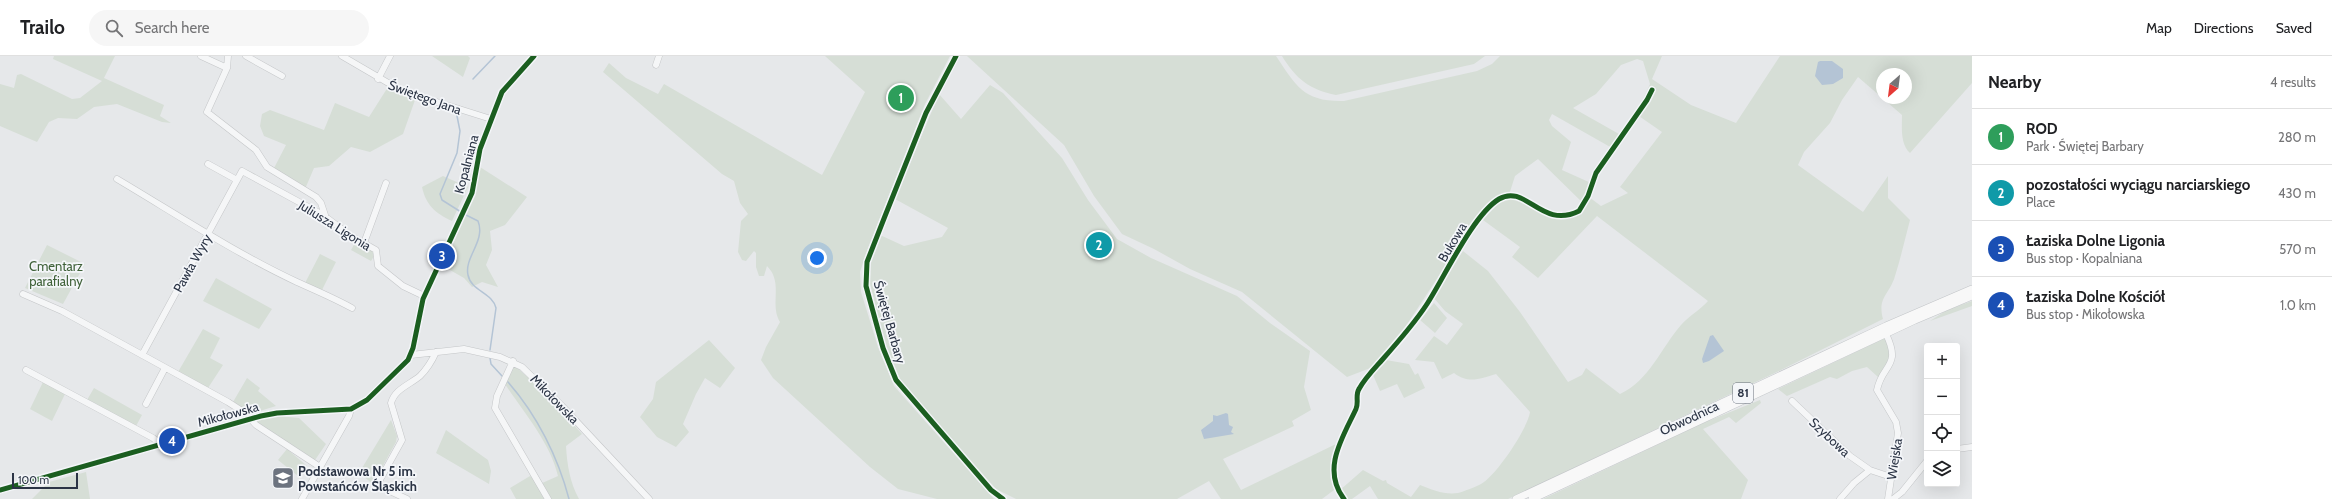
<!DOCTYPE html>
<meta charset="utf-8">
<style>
:root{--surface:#fff;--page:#f6f6f6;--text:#202124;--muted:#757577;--line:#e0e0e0;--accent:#6c737f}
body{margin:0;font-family:Cabin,sans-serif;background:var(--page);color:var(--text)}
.controls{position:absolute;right:12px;bottom:12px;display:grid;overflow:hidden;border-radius:4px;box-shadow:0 4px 16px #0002}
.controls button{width:36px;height:36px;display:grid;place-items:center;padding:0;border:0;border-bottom:1px solid var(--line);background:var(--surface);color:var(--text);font:20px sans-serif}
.compass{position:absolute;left:1876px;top:12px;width:36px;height:36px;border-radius:50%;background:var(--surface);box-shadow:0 4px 16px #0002;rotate:208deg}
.scale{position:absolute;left:12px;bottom:10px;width:66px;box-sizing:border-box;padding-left:4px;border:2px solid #2b3445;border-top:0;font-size:11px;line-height:14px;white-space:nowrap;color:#2b3445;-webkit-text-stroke:3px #f4f6f9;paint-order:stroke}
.you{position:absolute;left:817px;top:202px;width:14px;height:14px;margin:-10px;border:3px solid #fff;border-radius:50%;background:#1a73e8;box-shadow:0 0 0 6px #1a73e833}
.badge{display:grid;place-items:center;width:26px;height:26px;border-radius:50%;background:var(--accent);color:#fff;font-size:13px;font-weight:700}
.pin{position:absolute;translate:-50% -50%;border:2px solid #fff;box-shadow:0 1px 4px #0006}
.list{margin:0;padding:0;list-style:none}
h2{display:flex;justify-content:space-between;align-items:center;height:52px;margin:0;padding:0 16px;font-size:17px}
h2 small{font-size:13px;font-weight:400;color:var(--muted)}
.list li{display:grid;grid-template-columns:26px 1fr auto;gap:12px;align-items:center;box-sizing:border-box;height:56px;padding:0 16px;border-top:1px solid var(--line)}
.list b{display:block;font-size:15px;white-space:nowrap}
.list p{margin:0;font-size:13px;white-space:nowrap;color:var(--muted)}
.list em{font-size:13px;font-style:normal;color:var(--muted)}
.icon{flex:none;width:22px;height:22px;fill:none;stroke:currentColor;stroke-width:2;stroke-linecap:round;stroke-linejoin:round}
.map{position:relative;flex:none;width:1972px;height:443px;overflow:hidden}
header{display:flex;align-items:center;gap:24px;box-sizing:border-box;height:56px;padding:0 20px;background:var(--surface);border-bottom:1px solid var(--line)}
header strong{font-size:19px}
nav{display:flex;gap:22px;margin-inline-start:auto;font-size:14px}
.search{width:280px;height:36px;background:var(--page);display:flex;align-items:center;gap:10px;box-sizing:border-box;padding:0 14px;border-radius:22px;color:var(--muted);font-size:15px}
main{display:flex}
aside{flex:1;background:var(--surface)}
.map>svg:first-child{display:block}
.green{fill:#d6ded6;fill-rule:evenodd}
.water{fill:#b4c4d5}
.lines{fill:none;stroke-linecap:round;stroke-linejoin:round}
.stream{stroke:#b4c4d5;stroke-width:1.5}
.minor-casing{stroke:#c4c6c8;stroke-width:7}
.major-casing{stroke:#c2c5c8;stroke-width:8}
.minor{stroke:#f5f6f7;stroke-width:6}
.major{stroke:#f8f8f8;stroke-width:7}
.cycleway-casing{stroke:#f4f6f9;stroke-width:8}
.cycleway{stroke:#1b5e20;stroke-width:5}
.labels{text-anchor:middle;stroke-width:3.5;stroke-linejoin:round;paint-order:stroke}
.shield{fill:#f4f6f9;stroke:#676e7b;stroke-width:1}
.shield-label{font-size:12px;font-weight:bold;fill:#2b3445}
.street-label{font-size:13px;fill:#2b3445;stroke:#f4f6f9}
.park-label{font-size:13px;fill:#3f6138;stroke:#f4f6f9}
.poi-label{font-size:13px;font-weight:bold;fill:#2b3445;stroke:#f4f6f9;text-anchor:start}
</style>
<header>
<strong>Trailo</strong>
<div class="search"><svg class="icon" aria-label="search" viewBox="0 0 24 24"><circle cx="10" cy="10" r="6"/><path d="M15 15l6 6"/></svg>Search here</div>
<nav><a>Map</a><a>Directions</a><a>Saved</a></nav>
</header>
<main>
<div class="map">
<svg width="1972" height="443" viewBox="0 0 1972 443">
<rect width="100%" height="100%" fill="#e6e8ea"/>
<!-- green -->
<path class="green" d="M54 0H115L104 22 164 49 160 60 171 67 162 66 117 48 94 51 77 63 58 62 49 66 37 86 0 70V28L14 32 17 19 21 18 72 43 80 42 102 25 53 3Z
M432 0H468L470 2 463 21Z
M825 0H950L925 48 868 192 860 216 861 236 878 291 894 330 994 443H937L898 433 870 411 773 322 761 304 766 291 780 266C769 248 784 227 767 210L764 220H759L756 211V197L754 195 746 205 742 204 738 196 741 165 748 158 740 147 734 125 722 118 603 16 609 7 626 22 658 38 664 28 822 119 865 36Z
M967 0H1276C1296 30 1304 46 1344 45L1477 15 1492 8 1500 0H1662L1652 23 1691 49 1736 67 1780 0H1972V27L1910 97C1900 88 1902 71 1902 59L1858 21 1842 44 1830 67 1804 96 1798 109 1863 156 1888 120V142L1910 164C1905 183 1901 201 1895 220 1890 238 1877 241 1883 263L1781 314 1508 443H1378L1370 430 1352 443H1348L1340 434 1363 414 1383 425 1386 424 1387 427 1411 441 1420 429C1432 434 1445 439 1458 437 1465 435 1475 431 1481 428 1496 420 1528 372 1530 356L1496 318C1480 323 1468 328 1454 317L1442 323 1434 306 1415 304 1434 280 1447 289 1463 268 1445 255 1433 241 1463 195 1488 215 1520 256 1568 326 1582 319 1586 312 1620 338C1649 325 1661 292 1681 269 1689 260 1700 254 1708 245L1597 160 1538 222 1512 201 1520 191 1483 164 1499 146 1507 142 1499 140 1480 157 1402 276 1373 311 1347 321 1242 236 1190 213 1154 193 1122 178 1094 140 1064 89ZM1637 3 1643 5 1650 28 1636 58 1662 76 1620 131 1628 137 1601 150 1589 141 1591 127 1562 114 1571 86 1552 70 1549 64 1552 58 1612 92 1619 78 1573 52 1596 38 1621 9ZM1882 18H1906V42H1882ZM1538 103 1586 150 1579 159 1555 162 1518 144 1508 142 1515 120Z
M1282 0H1485L1474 8 1336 39C1310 34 1296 23 1282 0Z
M990 29 1003 37 1062 102 1088 144 1117 183 1151 202 1237 240 1270 267 1310 295 1304 331 1311 354 1292 365 1294 370 1223 403 1241 434 1336 388 1331 420 1334 434 1322 443H1221L1209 425 1177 443H1016L996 433 901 325 885 289 867 215 880 179 904 190 942 181 948 172 895 143 939 38 961 63Z
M388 31 415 44 403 78 370 96 351 91 329 110 314 112 305 133 273 114 286 89 264 80 260 70 262 58 270 54 324 74 335 47 369 61Z
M480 111 527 141 505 169 490 175 492 194 486 209 498 231 482 226 472 231 464 222 443 210 476 135Z
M443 120 468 131 452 165C435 157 426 149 422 131Z
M356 185 376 197 371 205 351 194Z
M47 189 85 208 63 248 25 232Z
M320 198 336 206 322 234 305 227Z
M216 222 272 253 259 273 203 245Z
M1972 245V250L1930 265 1947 254Z
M1434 247 1447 262 1435 277 1420 264Z
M203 273 220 282 210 302 223 309 208 332 178 316Z
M1885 282 1891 301 1878 321 1867 311 1852 315 1837 323 1830 321 1787 340 1778 333Z
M709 284 735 312 720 332 705 322 696 338 683 368 689 376 676 391 657 381 640 361 653 343 656 326Z
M1386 304 1409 308 1415 319 1418 317 1425 332 1404 342 1397 328 1380 335 1373 319Z
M514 309 544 336 582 378 566 390C567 408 570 427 579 443H516L510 432 530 420 540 428 558 420C550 386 524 357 505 328Z
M247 322 260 332 258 335 276 350 250 358 233 346Z
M43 326 65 338 52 365 30 353Z
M94 332 142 359 136 370 87 344Z
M1760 344 1761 347 1736 367 1729 361 1703 373 1748 424 1741 443H1543L1703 367Z
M278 360 299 362 326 388 315 404 255 366 257 363Z
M391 364 397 380 396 386 373 428 359 417Z
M446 374 488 404 491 415 489 428 436 397Z
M287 393 307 410 298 420 278 404Z
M86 416 90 443H32L49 426Z"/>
<!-- water -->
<path class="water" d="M1820 5H1832L1843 13V22L1833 28 1822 29 1815 20 1818 6Z
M1713 279 1724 295 1709 305 1703 307 1702 303 1710 280Z
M1226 357 1228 358 1229 369 1233 371 1231 376 1234 378 1204 383 1201 374 1213 365V359L1217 360Z"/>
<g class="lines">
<!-- stream -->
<path class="stream" d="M473 23 495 0
M456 55 460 75 457 97 440 138 442 144 461 156
M464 158 478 165C486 185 464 201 468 219 471 235 493 237 496 252L490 294
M490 302 491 308 502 320
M508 326C537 359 558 401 569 443"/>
<!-- minor casing -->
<g class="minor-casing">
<path id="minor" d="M201 0 227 12
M228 0 227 12 207 56 256 94 267 111 316 141 321 147 326 162
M246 0 282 20
M342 0 402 35 491 63
M956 0 926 57 885 160 867 206 866 230 883 292 896 324 991 434 1003 443
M656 9 659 0
M378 23 390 0
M208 108 237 124
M117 123C176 158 235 197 297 226 315 234 334 242 352 252
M364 187 386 127
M23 238 62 255 228 346 245 357 256 369 320 411
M1886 278C1902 311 1882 308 1877 334L1896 366 1898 377 1888 443
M142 299 242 115 323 159 351 180 376 194 378 210 403 230 424 240
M411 299 464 293 500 301 522 311 562 350 649 443
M513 305 497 340 495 352 548 443
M26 314 153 382 160 388
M1792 345 1850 400 1870 414
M146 348 165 312
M1957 393 1972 391
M0 434 261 360 277 357 351 353 367 344 408 304 413 292 423 243 472 137 480 93 502 36 534 0
M302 443 349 360 351 353
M407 443 377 429 402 384 391 347C395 333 409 329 420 320 427 313 432 305 436 296
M1344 443C1321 413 1343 381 1356 353 1359 347 1355 339 1359 333 1365 322 1374 313 1382 304 1398 286 1414 268 1427 248 1445 220 1473 159 1499 143 1526 127 1541 174 1579 155L1588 140 1596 117 1647 44 1652 34
M1840 443 1854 427 1870 414 1891 421
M1893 443 1902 436 1927 405"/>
</g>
<!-- major casing -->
<g class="major-casing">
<path id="major" d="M1516 443 1886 270 1972 233
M1532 443 1915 264 1972 240"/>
</g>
<!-- minor -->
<use href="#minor" class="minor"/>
<!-- major -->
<use href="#major" class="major"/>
<!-- cycleway casing -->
<g class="cycleway-casing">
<path id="cycleway" d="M956 0 926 57 885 160 867 206 866 230 883 292 896 324 991 434 1003 443
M0 434 261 360 277 357 351 353 367 344 408 304 413 292 423 243 472 137 480 93 502 36 534 0
M1344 443C1321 413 1343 381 1356 353 1359 347 1355 339 1359 333 1365 322 1374 313 1382 304 1398 286 1414 268 1427 248 1445 220 1473 159 1499 143 1526 127 1541 174 1579 155L1588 140 1596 117 1647 44 1652 34"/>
</g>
<!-- cycleway -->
<use href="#cycleway" class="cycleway"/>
</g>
<!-- icons -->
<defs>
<g id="school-square" transform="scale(1.15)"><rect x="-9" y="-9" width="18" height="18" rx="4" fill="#6c737f" stroke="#f4f6f9"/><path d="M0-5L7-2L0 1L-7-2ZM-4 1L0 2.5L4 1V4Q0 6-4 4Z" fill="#fff"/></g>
</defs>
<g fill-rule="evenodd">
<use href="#school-square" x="283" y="422"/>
</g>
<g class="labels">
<!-- shield labels -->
<rect class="shield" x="1733" y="327" width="20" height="20" rx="3"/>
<g class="shield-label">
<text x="1743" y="341">81</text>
</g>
<!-- street labels -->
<g class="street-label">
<text transform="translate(425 41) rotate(20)" y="5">Świętego Jana</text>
<text transform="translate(466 108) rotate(-75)" y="5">Kopalniana</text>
<text transform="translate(335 169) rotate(32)" y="5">Juliusza Ligonia</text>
<text transform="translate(1452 186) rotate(-59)" y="5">Bukowa</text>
<text transform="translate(192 207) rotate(-61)" y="5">Pawła Wyry</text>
<text transform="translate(890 266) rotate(74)" y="5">Świętej Barbary</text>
<text transform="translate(555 343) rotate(46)" y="5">Mikołowska</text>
<text transform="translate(228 358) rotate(-15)" y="5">Mikołowska</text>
<text transform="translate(1689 362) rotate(-25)" y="5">Obwodnica</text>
<text transform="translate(1830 381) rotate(43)" y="5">Szybowa</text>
<text transform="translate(1894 403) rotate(-81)" y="5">Wiejska</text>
</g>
<!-- park labels -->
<g class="park-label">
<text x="56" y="215">Cmentarz<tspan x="56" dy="15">parafialny</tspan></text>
</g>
<!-- poi labels -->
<g class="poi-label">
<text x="298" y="420">Podstawowa Nr 5 im.<tspan x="298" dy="15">Powstańców Śląskich</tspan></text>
</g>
</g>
</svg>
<div class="controls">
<button>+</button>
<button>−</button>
<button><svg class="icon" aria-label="locate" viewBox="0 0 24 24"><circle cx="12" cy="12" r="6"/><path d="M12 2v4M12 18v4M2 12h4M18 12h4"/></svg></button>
<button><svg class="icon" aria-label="layers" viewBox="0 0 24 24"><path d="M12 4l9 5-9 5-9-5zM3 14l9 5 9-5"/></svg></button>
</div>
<svg class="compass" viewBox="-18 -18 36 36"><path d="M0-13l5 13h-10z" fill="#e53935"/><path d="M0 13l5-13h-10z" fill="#757577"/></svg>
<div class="scale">100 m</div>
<div class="you"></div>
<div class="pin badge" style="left:901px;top:42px;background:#2e9e5b">1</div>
<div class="pin badge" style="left:1099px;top:189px;background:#0f9aa8">2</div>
<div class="pin badge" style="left:442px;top:200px;background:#1a4fb4">3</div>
<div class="pin badge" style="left:172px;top:385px;background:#1a4fb4">4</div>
</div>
<aside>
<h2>Nearby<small>4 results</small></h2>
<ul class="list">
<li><span class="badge" style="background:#2e9e5b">1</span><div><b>ROD</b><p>Park · Świętej Barbary</p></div><em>280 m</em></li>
<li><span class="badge" style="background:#0f9aa8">2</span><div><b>pozostałości wyciągu narciarskiego</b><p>Place</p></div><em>430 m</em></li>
<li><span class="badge" style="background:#1a4fb4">3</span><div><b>Łaziska Dolne Ligonia</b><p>Bus stop · Kopalniana</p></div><em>570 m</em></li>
<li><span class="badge" style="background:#1a4fb4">4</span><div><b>Łaziska Dolne Kościół</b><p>Bus stop · Mikołowska</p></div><em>1.0 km</em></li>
</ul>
</aside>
</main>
